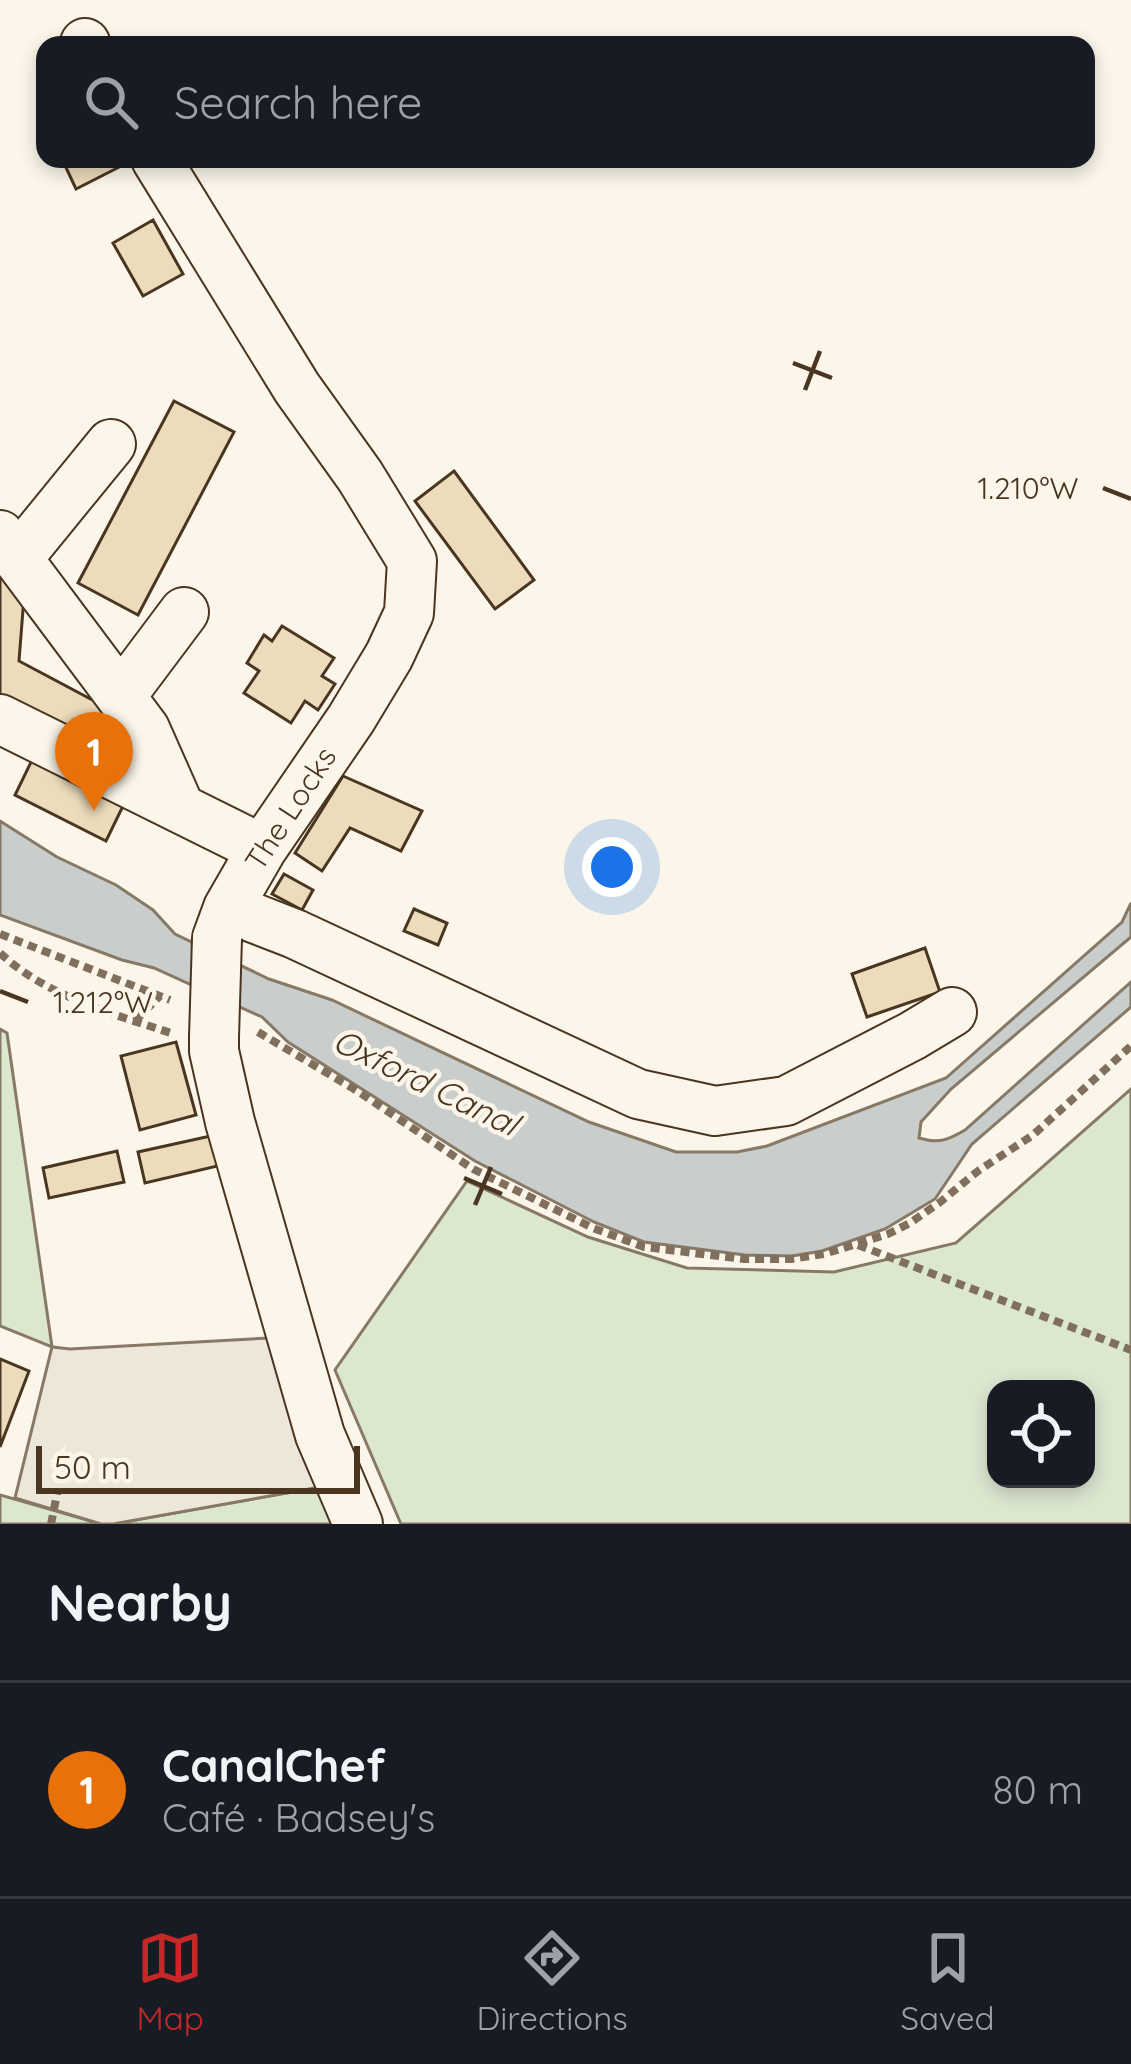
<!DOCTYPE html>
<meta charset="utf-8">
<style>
:root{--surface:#171b24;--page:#242831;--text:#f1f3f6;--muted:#9ea1a6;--line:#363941;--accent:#c62828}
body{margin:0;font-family:Quicksand,sans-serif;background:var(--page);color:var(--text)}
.controls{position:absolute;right:36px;bottom:36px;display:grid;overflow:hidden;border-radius:24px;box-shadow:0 6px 18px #0003}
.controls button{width:108px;height:108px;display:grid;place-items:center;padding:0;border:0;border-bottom:3px solid var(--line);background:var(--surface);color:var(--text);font:60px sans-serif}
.scale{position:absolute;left:36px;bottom:30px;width:324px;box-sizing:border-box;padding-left:12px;border:6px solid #4a3520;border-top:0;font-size:33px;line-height:42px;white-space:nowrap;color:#4a3520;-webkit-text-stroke:9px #fbf6e9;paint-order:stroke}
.you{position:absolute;left:612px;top:867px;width:42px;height:42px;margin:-30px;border:9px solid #fff;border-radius:50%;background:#1a73e8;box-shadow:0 0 0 18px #1a73e833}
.badge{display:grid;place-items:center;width:78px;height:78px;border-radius:50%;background:var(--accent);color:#fff;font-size:39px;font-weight:700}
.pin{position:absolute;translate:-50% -99px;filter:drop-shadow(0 3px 6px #0008)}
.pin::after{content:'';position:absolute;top:63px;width:42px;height:36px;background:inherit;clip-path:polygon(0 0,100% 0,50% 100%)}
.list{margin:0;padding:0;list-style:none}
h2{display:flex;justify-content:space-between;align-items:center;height:156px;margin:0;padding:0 48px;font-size:51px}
h2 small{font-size:39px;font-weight:400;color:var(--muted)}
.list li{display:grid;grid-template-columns:78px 1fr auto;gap:36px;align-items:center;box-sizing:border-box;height:216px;padding:0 48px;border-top:3px solid var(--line)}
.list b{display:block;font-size:45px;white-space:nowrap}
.list p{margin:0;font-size:39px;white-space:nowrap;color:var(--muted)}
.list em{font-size:39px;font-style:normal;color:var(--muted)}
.icon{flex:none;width:66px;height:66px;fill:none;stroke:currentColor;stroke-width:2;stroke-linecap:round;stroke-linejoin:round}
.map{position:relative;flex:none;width:1131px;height:1524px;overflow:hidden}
.search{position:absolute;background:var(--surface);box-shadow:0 6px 18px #0003;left:36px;right:36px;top:36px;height:132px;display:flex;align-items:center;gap:30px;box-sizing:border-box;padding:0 42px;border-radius:24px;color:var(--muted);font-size:45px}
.sheet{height:372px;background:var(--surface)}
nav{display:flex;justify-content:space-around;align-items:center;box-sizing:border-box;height:168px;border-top:3px solid var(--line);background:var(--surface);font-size:33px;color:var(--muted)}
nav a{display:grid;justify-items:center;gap:6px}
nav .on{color:var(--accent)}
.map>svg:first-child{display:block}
.green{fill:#dce7d0;stroke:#887966;stroke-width:3;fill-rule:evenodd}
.parking{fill:#ede7d9;stroke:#887966;stroke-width:3}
.water{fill:#c9cecd;stroke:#887966;stroke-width:3}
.building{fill:#ecdcbc;stroke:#4a3520;stroke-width:3}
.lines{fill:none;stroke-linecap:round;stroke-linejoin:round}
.minor-casing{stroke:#4a3520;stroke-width:52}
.path{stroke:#7f6f5c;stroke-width:8;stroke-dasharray:9 6;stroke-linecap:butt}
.minor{stroke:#fbf6e9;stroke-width:48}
.minor-bridge-casing{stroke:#4a3520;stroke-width:52;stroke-linecap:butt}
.minor-bridge{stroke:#fbf6e9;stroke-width:48}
.ticks{fill:none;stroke:#4a3520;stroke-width:4.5}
.labels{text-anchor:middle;stroke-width:9;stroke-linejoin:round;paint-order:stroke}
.street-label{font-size:30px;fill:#4a3520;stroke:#fbf6e9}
.water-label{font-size:33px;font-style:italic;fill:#4a3520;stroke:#fbf6e9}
.ticks-label{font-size:30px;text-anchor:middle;fill:#4a3520;stroke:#fbf6e9;stroke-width:9;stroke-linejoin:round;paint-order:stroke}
</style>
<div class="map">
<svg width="1131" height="1524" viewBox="0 0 1131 1524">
<rect width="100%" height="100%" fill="#fbf6e9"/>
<!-- green -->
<path class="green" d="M0 1029 7 1033 52 1347 0 1326Z
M1131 1089V1524H401L335 1370 467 1181 588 1237 687 1268 834 1272 956 1243ZM1086 1389V1479H996V1389Z
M326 1486 339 1524H113Z
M0 1495 101 1524H0Z"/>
<!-- parking -->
<path class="parking" d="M269 1338 326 1486 113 1524H101L15 1498 52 1347 70 1349Z"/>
<!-- water -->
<path class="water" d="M0 821 57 857 116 885 153 910 175 934 269 979 332 1000 589 1122 676 1152H737L767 1146 946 1078 1122 922 1131 903V937L951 1089 921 1122 919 1138C939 1144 948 1140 965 1130L1131 982V1007L972 1144 935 1199 885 1229 822 1251 792 1256 745 1255 644 1242 594 1222 475 1161 288 1042 262 1017 154 968 122 960 0 915Z"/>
<!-- building -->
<path class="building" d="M62 159H127L129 162 76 189Z
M153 220 183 274 143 296 113 243Z
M174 401 234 432 138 615 78 583Z
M454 471 534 580 495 609 415 501Z
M0 552 25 584 19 661 130 720 114 758 0 699Z
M282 626 334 658 322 676 335 684 318 710 305 701 291 723 244 693 259 671 247 663 264 635 272 641Z
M34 756 125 802 106 841 15 795Z
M343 776 422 811 401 851 350 828 322 871 295 853Z
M284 874 313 890 302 910 272 894Z
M414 909 447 923 438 945 404 931Z
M925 948 940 992 867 1017 852 974Z
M176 1042 196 1115 140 1130 121 1056Z
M215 1135 222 1165 145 1183 138 1152Z
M117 1151 124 1182 49 1198 43 1168Z
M0 1359 29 1371 0 1447Z"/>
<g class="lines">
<!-- minor casing -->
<g class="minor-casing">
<path id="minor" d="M85 43 86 45
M156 159 297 388 360 476 412 561 409 613 389 656 351 719 262 849 228 908 217 938
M0 535 145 729 180 808
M18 558 111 444
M121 696 184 612
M0 719 262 849
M228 908 295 934 638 1094 715 1111 786 1101 912 1036 952 1012
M214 1037V1051L230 1122 320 1435 358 1524"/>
</g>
<!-- path -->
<path class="path" d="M0 934 170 1000
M0 953C46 996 113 1014 171 1033
M135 1021 160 996
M258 1032 359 1092 473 1169 593 1228 644 1247 744 1259H791L824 1254 888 1234 910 1223 939 1203 978 1171 1033 1135 1131 1046
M858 1245 1131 1350
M51 1524 58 1489"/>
<!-- minor -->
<use href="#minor" class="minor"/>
<!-- minor-bridge casing -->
<g class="minor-bridge-casing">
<path id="minor-bridge" d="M214 1037 217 938"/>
</g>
<!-- minor-bridge -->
<use href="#minor-bridge" class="minor-bridge"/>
</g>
<!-- ticks -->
<path class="ticks" d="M793 363 832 378M805 390 820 351M1103 488 1131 499M0 991 28 1002M464 1178 502 1194M475 1205 491 1167"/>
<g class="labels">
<!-- street labels -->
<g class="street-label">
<text transform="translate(291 809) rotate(-57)" y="10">The Locks</text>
</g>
<!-- water labels -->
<g class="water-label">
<text transform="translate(426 1082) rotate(26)" y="12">Oxford Canal</text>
</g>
</g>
<g class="ticks-label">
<text x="1028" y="499">1.210°W</text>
<text x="103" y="1013">1.212°W</text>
</g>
</svg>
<div class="controls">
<button><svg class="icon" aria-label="locate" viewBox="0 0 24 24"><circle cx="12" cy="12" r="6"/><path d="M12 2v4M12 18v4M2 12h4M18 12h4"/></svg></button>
</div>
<div class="scale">50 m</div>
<div class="you"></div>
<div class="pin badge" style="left:94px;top:811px;background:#e8710a">1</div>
<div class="search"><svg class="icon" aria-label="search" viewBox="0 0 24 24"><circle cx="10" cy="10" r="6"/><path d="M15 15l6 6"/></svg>Search here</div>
</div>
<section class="sheet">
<h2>Nearby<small></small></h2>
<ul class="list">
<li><span class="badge" style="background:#e8710a">1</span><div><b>CanalChef</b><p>Café · Badsey's</p></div><em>80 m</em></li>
</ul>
</section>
<nav>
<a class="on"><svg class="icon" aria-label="map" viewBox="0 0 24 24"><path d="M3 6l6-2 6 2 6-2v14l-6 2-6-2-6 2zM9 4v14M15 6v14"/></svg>Map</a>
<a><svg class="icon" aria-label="directions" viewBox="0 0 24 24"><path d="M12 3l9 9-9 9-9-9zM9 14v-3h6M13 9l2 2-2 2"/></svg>Directions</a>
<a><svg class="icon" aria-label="saved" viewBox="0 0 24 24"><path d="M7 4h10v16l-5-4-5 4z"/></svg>Saved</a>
</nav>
